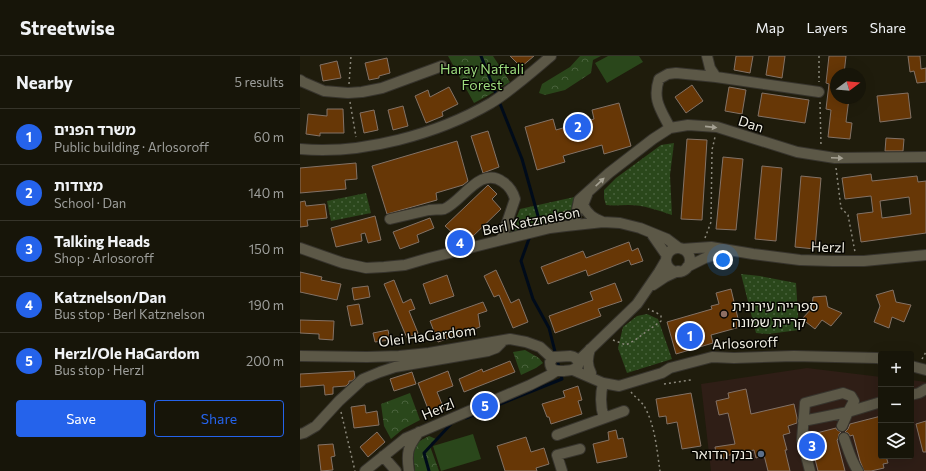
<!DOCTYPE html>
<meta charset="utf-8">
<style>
:root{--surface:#171509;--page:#201e12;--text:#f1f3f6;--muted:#9e9f9c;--line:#36342a;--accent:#2563eb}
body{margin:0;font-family:Commissioner,"Noto Sans Hebrew",sans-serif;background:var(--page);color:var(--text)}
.controls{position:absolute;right:12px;bottom:12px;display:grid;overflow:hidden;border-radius:4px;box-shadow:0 4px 16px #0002}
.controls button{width:36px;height:36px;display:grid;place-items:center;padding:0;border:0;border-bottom:1px solid var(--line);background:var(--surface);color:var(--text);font:20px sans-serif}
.compass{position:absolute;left:530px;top:12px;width:36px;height:36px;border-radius:50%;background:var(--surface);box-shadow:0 4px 16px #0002;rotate:74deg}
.you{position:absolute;left:423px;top:204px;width:14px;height:14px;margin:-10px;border:3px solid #fff;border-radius:50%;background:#1a73e8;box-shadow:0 0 0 6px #1a73e833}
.badge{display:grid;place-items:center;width:26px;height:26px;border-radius:50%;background:var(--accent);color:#fff;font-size:13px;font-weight:700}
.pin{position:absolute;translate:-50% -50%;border:2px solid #fff;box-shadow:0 1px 4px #0006}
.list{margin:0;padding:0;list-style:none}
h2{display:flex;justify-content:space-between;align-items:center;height:52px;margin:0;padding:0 16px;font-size:17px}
h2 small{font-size:13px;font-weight:400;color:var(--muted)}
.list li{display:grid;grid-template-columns:26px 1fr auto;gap:12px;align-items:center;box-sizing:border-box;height:56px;padding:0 16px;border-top:1px solid var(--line)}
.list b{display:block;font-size:15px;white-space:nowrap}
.list p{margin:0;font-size:13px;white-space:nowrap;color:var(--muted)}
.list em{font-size:13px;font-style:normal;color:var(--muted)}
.actions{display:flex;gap:8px;padding:12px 16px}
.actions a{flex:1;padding:9px 0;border:1px solid var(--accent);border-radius:4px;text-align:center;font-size:14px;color:var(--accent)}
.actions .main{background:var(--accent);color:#fff}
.icon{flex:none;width:22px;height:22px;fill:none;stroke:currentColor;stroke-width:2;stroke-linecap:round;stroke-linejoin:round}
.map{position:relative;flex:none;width:626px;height:415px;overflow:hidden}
header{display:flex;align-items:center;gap:24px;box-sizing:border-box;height:56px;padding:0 20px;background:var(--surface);border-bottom:1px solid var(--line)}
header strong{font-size:19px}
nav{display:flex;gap:22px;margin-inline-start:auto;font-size:14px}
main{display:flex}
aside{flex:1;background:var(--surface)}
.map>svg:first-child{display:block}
.commercial{fill:#2f1e16}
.grass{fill:#2a471b}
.forest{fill:url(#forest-crowns)}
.park{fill:url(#park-dots)}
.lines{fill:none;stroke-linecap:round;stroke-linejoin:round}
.stream{stroke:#000b1a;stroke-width:3}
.building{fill:#673706;stroke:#837266;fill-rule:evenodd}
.minor-casing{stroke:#37342d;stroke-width:12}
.path{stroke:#8b887b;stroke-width:1.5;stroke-dasharray:2 3;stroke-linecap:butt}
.minor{stroke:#5c5847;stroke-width:10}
.oneway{fill:#a6a294}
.education-dot{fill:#8d6e63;stroke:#070602;stroke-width:1.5}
.service-dot{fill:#5c6f8a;stroke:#070602;stroke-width:1.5}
.labels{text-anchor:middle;stroke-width:3;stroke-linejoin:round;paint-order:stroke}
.park-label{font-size:14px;fill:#9ddc7e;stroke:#070602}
.street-label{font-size:14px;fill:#efede2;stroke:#070602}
.poi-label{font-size:14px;fill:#efede2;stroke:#070602;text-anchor:start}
</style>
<header>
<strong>Streetwise</strong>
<nav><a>Map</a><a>Layers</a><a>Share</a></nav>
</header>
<main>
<aside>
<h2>Nearby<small>5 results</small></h2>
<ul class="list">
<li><span class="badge">1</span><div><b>משרד הפנים</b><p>Public building · Arlosoroff</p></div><em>60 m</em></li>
<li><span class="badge">2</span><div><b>מצודות</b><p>School · Dan</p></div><em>140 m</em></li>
<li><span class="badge">3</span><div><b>Talking Heads</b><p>Shop · Arlosoroff</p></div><em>150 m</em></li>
<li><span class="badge">4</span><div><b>Katznelson/Dan</b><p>Bus stop · Berl Katznelson</p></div><em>190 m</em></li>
<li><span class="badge">5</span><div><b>Herzl/Ole HaGardom</b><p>Bus stop · Herzl</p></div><em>200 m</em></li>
</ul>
<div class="actions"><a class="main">Save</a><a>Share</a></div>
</aside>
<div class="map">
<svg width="626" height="415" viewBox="0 0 626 415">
<defs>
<pattern id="forest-crowns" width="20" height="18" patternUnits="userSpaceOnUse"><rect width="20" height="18" fill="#2a471b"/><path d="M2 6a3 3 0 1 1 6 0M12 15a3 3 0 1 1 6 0" fill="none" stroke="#49623c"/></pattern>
<pattern id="park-dots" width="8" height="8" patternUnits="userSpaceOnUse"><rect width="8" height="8" fill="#2a471b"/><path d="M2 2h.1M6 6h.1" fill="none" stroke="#49623c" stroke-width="1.8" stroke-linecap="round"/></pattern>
</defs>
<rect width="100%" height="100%" fill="#1f1c0c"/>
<!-- commercial -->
<path class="commercial" d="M507 312 581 321V400H611V324L626 326V415H411L401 328Z"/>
<!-- grass -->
<path class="grass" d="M308 0H339L343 6 307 27 295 7Z
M173 378 181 403 141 415 133 390Z"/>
<!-- forest -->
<path class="forest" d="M148 0H193L210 26 189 39 174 47Z
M280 0H301L293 4 291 17 265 34 245 39 239 37 242 28 270 11Z
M225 294 239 302 243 307 236 312 221 319 213 296Z
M110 337 120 364 103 373 91 383 84 370 81 348Z
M129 380 136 383 131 387V393L139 415H115L113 396 118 386Z"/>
<!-- park -->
<path class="park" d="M374 87 370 119 372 159C357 154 344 149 328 149 321 149 314 150 306 149L304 142V134L316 122 361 89Z
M66 137 71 157 31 165 27 145Z
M279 140 274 157 266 164 210 177 220 153Z
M441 218 460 220 496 227 499 274 468 278 456 277Z
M347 258 358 263 372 303 327 317 318 292 323 271 337 260Z"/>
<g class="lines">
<!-- stream -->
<path class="stream" d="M181 0 222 103 238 160 233 173
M166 362 262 323 249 272 233 243 221 205 230 180
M129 415 124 397 151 368"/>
</g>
<!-- building -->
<path class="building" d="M210 0H234L221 11Z
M436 0H453L450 17 434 14Z
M469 0H485L482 22 466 19Z
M529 0H546L544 18H536V42H549L546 66 552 67 550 83 528 81 531 54 526 53 529 28 526 27Z
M608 0H620L621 13 626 12V26L617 27 614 15 610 16Z
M87 2 90 17 79 20V22L69 24 65 7Z
M37 5 41 22 23 25 20 9Z
M392 29 403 45 386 57 375 41Z
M149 31 158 48 142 56 143 60 126 67 115 40 128 34 130 41Z
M429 31 446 34 442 58 425 55Z
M462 37 509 44 505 67 458 60Z
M608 37 611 62 580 66 577 40Z
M319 47 331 90 304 98 302 89 263 100 265 106 237 114 225 71 253 63 256 74 294 63 292 54Z
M103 50 108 70 93 74 88 54Z
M27 53H43L44 77H20V80L6 78 8 58 27 60Z
M74 54 78 74 64 77 60 57Z
M188 75 199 111 183 117 171 80Z
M586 82 604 83 603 95H585Z
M387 83 407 84 402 164 381 163Z
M157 85 168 125 163 129 136 137 137 144 87 158 72 110Z
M423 101 443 103 436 174 416 173Z
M56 107 57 123 45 124 46 133 0 137V112Z
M462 110 482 112 476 185 455 183Z
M571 118 572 125 617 120 618 126 626 125V177L561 186 557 158 573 156 571 140 545 143 542 122ZM609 141 611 158 582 162 580 145Z
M501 120 521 122 515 193 495 191Z
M188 129 197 138 192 143 201 153 170 183 160 172 154 178 145 170Z
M5 145 6 150 25 148 27 162 7 164 8 170 0 171V146Z
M75 160 81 184 68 187 65 177 61 178 62 185 36 191 31 172Z
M130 162 134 172 117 179 119 186 100 193 93 176Z
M329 186 332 195 338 192 343 205 331 209 329 204 288 220 286 214 248 228 241 211 283 195 286 202Z
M196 214 211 247 219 243 228 266 213 272 199 239 194 241 184 220Z
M0 216 22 221 21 224 41 228 37 244 0 236Z
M147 219 154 240 130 248 123 228Z
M94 224 103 247 111 243 115 253 109 255 118 277 107 282 84 228Z
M315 227 322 245 298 253 301 260 255 277 249 260 293 244 290 236Z
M68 230 70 241 54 244 52 232Z
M431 233 440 271 411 279 413 287 376 298 367 266 412 253 411 250 419 248 416 237Z
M593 234 596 246 611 249 604 266 592 261 589 272 574 266 580 250 576 239Z
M526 240 528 251 542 257 531 270 522 264 515 273 502 263 512 252 513 241Z
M183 246 187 255 178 258 180 271 138 286 130 265Z
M59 248 63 268 51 270 47 250Z
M0 264 34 265 33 284 19 283V278L0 277Z
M88 274 90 284 75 286 73 277Z
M210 305 215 316 164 336 159 323 182 313 183 316Z
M54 315 55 322 52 325H49V327L46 330 33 331V338L25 339 24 329 0 331V318Z
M148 315 153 330 137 336 144 353 130 358 118 327Z
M112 316 116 328 94 335 90 323Z
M278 330 282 344 278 345 282 358 251 368 249 361H247L242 348 265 341 263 335Z
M446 333 451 358 494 348 497 362V367L488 370 490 377 483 379 487 394H485L490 415H468L464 399 456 402 454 394 425 400 426 402 417 403 415 391 435 388 428 357 419 359 416 345 429 342 428 337Z
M391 337 401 390 382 393 377 366 367 368 366 360 359 361 356 343Z
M65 349 66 357 77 355 79 369 54 372 51 351Z
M581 360V400H586L588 407 583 408 584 412 571 415H564L560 405 553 379 550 380 548 377 545 376 548 373 550 368Z
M626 365V396H623L616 368Z
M536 372 537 374 541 376 539 378 538 383 537 384 545 415H518L509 379Z
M316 374 318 383 323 382 327 401 297 407 293 388 309 384 308 376Z
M77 376 85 386 68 401 60 391Z
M226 381 231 396 244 392 249 408 236 412 237 415H205L197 390Z
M33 388 35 400 31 401 33 414 21 415 18 389Z"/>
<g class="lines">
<!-- minor casing -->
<g class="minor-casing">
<path id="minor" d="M407 0 410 12 416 21 519 36
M0 24 3 26 24 35 48 37 62 36 82 32 142 10
M370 72C361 54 352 44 359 23L368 18 376 17 416 21
M0 93C61 99 138 78 191 47 212 34 232 16 251 0
M287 139 283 149C288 159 293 162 303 166
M90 163C103 160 116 157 129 154 134 153 139 154 144 153 162 146 180 109 203 126 209 130 213 136 215 143L201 184
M274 169 279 144 309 117 353 83 370 72 388 69 417 71 497 96 535 102 626 101
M351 177 367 200
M0 192 43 207 66 212 84 211 105 209 129 202 250 172 266 170 303 166 320 167 340 172 367 183 379 192
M366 204a12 12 0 1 1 24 0a12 12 0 1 1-24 0Z
M382 193 411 191 453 198 500 204 532 205H564L626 199
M387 211 405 202 427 195
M353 229 365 221 378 215
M290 293C287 303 287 309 291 317
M0 300 67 301 99 300 129 297 210 283 226 286 240 291 252 302
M270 300C278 301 282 310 274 313 271 315 267 314 264 315 256 315 250 315 250 306L254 301Z
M278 305 337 248 359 216 366 204
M611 310 626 314
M273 314 303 327 319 330 362 317 370 312 412 301 434 302 494 300 577 302 581 303
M303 327C300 340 300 350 304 362
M611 339 619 337 626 333
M503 365 548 356 581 346
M0 378 4 377 16 370 39 345 63 323 80 316 95 311 188 295 196 292 202 286
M257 379 324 355
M544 382C548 393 551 405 558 415
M83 400 96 415
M65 415 106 382 230 329 250 319 256 315
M109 415C106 396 108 391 119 376
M262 415 257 399 280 393
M510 415 502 384 505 347 543 337 551 340 554 345 548 356 542 370"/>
</g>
<!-- path -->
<path class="path" d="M519 0V26
M49 28 51 0
M50 46 56 81
M520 46 521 90
M536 112 541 152 548 159 555 196
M260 160 267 153
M405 182 411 166 412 94 415 81
M313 284 326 289 335 284 361 265V260L357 257 348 253
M622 303 626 296
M364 328 391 324
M331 336C335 341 341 345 344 350 355 368 357 395 360 415
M41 356 55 415"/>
<!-- minor -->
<use href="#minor" class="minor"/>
</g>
<!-- one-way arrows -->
<defs><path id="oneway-solid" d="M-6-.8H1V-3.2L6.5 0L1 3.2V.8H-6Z"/></defs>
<g class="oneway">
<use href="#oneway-solid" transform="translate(411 71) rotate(6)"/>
<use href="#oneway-solid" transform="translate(537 102) rotate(2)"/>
<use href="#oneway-solid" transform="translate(300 126) rotate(-43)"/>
</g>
<!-- markers -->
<circle class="education-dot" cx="424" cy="258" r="4"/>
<circle class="service-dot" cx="461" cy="398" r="4"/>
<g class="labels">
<!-- park labels -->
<g class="park-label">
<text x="182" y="18">Haray Naftali<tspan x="182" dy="16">Forest</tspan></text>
</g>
<!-- street labels -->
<g class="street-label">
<text transform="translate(451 68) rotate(18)" y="5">Dan</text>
<text transform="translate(231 165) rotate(-11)" y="5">Berl Katznelson</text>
<text transform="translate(528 191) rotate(2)" y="5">Herzl</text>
<text transform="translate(127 280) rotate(-7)" y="5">Olei HaGardom</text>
<text transform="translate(445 287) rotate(-2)" y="5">Arlosoroff</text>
<text transform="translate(138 353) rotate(-23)" y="5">Herzl</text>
</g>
<!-- poi labels -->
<g class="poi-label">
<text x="432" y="255">ספרייה עירונית<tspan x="432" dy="16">קריית שמונה</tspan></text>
<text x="453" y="403" text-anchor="end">בנק הדואר</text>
</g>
</g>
</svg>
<div class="controls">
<button>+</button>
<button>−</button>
<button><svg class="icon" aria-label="layers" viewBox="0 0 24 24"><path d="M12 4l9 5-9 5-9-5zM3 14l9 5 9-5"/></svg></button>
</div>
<svg class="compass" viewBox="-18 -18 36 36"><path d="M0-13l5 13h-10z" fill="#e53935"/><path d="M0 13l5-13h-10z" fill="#9e9f9c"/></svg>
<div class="you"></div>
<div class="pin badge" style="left:390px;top:280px">1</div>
<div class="pin badge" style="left:278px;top:71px">2</div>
<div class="pin badge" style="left:512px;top:390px">3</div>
<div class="pin badge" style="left:160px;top:187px">4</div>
<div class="pin badge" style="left:185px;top:350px">5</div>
</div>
</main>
